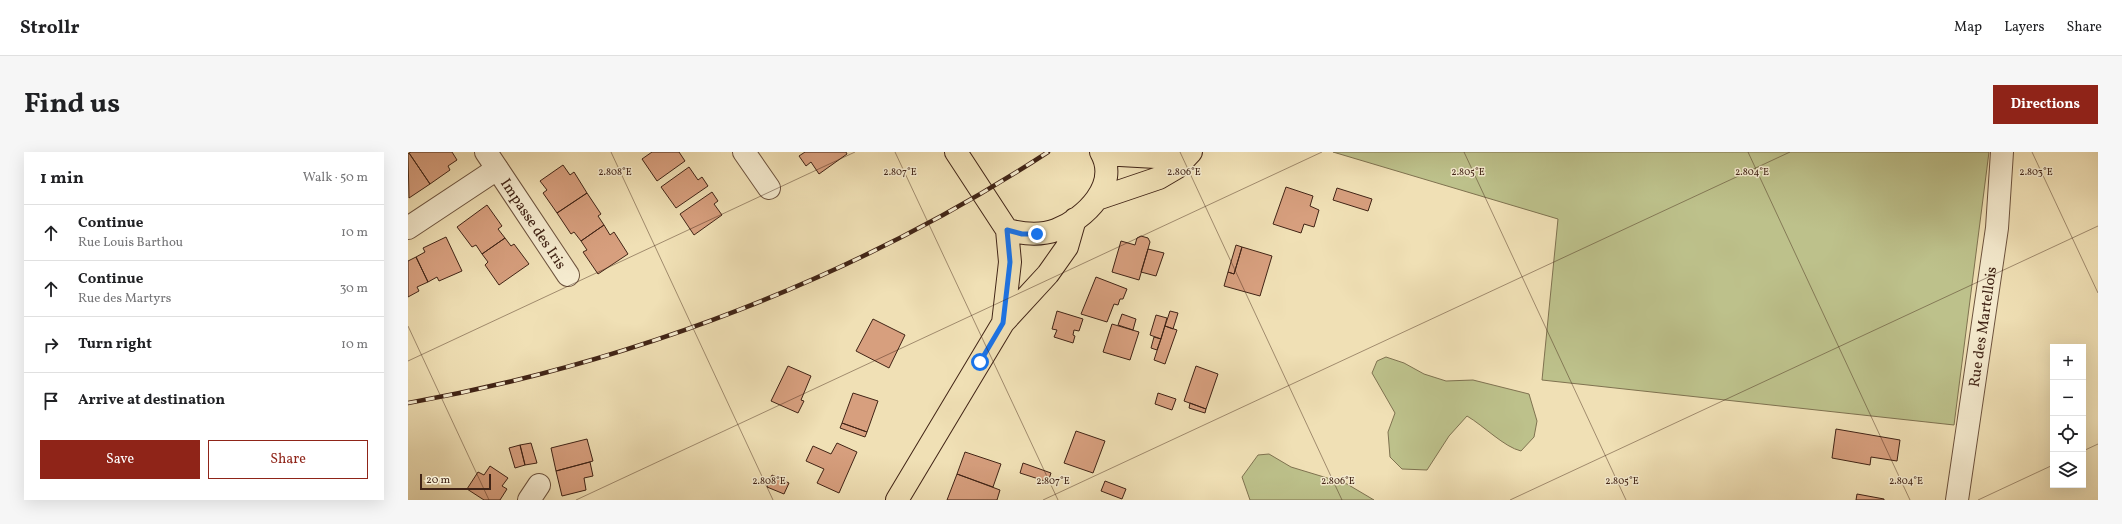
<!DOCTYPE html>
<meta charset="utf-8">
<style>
:root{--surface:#fff;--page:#f6f6f6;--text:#202124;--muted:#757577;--line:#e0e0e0;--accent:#8f2418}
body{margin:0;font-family:Vollkorn,serif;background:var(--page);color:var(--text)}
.controls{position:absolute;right:12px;bottom:12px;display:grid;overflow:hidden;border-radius:0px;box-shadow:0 4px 16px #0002}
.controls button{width:36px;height:36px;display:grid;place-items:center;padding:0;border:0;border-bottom:1px solid var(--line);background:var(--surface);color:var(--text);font:20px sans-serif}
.scale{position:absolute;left:12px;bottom:10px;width:71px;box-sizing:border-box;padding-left:4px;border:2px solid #412416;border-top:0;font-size:11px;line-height:14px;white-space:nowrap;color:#412416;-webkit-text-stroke:3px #f5ebcf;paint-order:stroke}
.stop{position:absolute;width:12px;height:12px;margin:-9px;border:3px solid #1a73e8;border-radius:50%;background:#fff}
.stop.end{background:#1a73e8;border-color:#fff;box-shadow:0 1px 4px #0008}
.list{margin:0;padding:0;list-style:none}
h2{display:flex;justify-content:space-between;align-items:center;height:52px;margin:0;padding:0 16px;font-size:17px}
h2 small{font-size:13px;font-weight:400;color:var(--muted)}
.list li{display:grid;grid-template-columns:26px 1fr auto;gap:12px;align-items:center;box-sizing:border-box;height:56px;padding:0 16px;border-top:1px solid var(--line)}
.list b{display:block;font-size:15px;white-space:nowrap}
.list p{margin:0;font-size:13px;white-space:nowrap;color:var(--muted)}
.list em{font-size:13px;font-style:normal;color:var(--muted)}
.actions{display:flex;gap:8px;padding:12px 16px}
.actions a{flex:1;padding:9px 0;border:1px solid var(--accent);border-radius:0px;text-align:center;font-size:14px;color:var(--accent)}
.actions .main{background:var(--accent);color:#fff}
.icon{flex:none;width:22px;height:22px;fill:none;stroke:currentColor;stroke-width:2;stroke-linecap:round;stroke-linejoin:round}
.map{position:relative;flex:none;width:1690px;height:348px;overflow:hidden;border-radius:0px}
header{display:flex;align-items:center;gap:24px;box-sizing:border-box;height:56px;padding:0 20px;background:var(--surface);border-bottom:1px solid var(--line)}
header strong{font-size:19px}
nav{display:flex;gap:22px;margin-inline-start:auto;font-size:14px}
.intro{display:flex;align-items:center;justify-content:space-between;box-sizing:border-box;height:96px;padding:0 24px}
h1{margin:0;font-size:28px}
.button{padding:10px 18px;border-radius:0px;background:var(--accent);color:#fff;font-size:14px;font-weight:700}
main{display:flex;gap:24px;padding:0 24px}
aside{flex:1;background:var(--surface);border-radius:0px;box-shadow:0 4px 16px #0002}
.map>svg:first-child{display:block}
.green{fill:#bdc18b;stroke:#7f7250}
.building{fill:#d79f7e;stroke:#412416}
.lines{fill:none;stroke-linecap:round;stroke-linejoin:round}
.minor-casing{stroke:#6d533e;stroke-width:24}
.major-casing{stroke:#412416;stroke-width:24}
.minor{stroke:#f5ebcf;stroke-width:22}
.major{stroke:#f0e0b5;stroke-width:22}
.rail-casing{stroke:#412416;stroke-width:4.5}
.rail{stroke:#f5ebcf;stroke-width:3;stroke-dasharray:9;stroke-linecap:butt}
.route{stroke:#1a73e8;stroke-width:5}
.ticks{fill:none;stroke:#412416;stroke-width:1;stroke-opacity:0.45}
.labels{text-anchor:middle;stroke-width:3;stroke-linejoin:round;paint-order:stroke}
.street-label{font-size:15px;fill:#412416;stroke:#f5ebcf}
.ticks-label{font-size:10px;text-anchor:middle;fill:#412416;stroke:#f5ebcf;stroke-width:3;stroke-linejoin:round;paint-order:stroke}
</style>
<header>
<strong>Strollr</strong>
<nav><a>Map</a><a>Layers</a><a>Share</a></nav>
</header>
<div class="intro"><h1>Find us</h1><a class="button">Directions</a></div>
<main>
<aside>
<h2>1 min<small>Walk · 50 m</small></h2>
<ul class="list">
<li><svg class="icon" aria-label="ahead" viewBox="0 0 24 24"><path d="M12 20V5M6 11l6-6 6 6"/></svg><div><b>Continue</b><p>Rue Louis Barthou</p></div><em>10 m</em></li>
<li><svg class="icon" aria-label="ahead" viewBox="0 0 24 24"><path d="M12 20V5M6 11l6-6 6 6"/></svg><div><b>Continue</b><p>Rue des Martyrs</p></div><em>30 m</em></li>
<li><svg class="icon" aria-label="right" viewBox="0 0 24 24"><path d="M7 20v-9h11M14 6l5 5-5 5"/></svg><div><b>Turn right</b></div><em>10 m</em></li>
<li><svg class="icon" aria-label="arrive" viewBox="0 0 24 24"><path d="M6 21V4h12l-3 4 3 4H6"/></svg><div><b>Arrive at destination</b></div></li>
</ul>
<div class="actions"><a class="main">Save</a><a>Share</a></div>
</aside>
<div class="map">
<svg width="1690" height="348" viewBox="0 0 1690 348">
<rect width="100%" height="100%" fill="#f0e0b5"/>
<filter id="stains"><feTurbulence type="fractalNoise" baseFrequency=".005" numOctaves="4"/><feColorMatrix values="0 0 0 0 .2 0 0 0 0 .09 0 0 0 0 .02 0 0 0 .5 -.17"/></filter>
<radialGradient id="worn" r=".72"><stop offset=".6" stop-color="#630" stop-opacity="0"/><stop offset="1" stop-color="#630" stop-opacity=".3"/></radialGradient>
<!-- green -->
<path class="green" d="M925 0H1581L1546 273 1134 228 1150 67Z
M978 205 996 211 1016 222 1038 229 1065 228 1121 242 1129 269 1126 285 1113 299C1096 295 1076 274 1059 264L1041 284 1019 318 994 317 982 305 980 280 987 261 964 221 969 209Z
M861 302 883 315 939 332 966 348H842L834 325 850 303Z"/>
<!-- building -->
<path class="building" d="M3 0H44L49 8 40 14 42 18 22 32 1 1Z
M244 0H271L277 9 249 29 234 7Z
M397 0H438L439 2 411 22 403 10 398 14 391 4Z
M1 1 22 32 1 46 0 2Z
M155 13 162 23 166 20 179 41 149 61 135 41 139 38 132 29Z
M281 15 290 28 294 25 300 34 268 56 253 35Z
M878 35 905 44 902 54 911 58 906 75 896 72 893 81 865 72Z
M929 36 964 47 960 59 925 48Z
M304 40 310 49 306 52 314 63 286 83 272 62Z
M179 41 193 62 190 64 196 73 173 89 166 80 163 82 149 61Z
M79 53 94 74 90 77 97 86 74 102 68 93 64 95 49 75Z
M196 73 202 83 206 80 220 102 190 122 175 100 179 98 173 89Z
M733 84 740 86 742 90 731 128 704 120 713 89 727 93 729 86Z
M38 85 54 119 31 129 29 125 20 130 8 105 17 100 15 96Z
M97 86 103 94 106 92 121 112 91 133 77 113 80 110 74 102Z
M828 93 834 95 826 122 820 120Z
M834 95 864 104 852 144 816 134 820 120 826 122Z
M740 97 756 101 748 124 733 120Z
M8 105 20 130 9 135 11 139 0 145V109Z
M688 125 719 137 715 147H712L710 153 706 152 699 170 673 162Z
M649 159 675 167 671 179 666 178 665 183 667 184 665 191 646 185 649 178 644 177Z
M762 159 770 161 765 177 757 174Z
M714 162 728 167 725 178 710 173Z
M748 163 759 166 753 187 742 183Z
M465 167 497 183 481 216 448 199Z
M704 172 731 180 722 208 695 200Z
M757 174 769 178 757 212 746 208Z
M746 185 753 187 749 198 743 196Z
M380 214 403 224 393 248 396 249 390 261 363 249Z
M788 214 810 222 798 257 776 249Z
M445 241 470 249 459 280 434 271Z
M750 241 768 247 764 258 747 252Z
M782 251 798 257 797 261 781 256Z
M434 271 459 280 457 285 432 276Z
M1428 277 1492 288 1489 309 1463 305 1462 313 1424 306Z
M668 279 697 289 685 321 656 311Z
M179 287 185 309 148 319 143 296Z
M123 291 129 311 117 313 112 293Z
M429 291 449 300 431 341 409 331 416 317 398 309 405 294 423 302Z
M112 293 117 313 107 316 101 296Z
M557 300 593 312 585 335 549 322Z
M182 310 185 324 176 326 178 338 154 344 148 319Z
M615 311 643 321 640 330 612 321Z
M82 314 100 326 94 334 99 337 92 348H76L59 337 70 320 76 323Z
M549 322 592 338 589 348H539Z
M364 323 381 331 376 342 359 335Z
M697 329 718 337 714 347 693 339Z
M1449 342 1476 347V348H1448Z"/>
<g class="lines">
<!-- minor casing -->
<g class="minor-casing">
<g id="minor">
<path id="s1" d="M78 0 160 123"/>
<path d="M336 0 361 36"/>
<path d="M0 76 89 17"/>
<path d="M121 348 131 333"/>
<path id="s2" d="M1549 348 1589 76 1594 0"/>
</g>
</g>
<!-- major casing -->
<g class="major-casing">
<path id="major" d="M548 0 599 78C615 82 632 84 648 78 677 67 712 33 693 0
M694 2 748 5 781 0
M692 46 751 26 768 16 783 0
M595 171 602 110 599 78
M489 348 595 171 640 122 659 95 667 67"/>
</g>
<!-- minor -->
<use href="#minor" class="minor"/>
<!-- major -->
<use href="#major" class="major"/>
<!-- rail casing -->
<g class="rail-casing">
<path id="rail" d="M0 251C224 211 449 125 640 0"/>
</g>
<!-- rail -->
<use href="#rail" class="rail"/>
</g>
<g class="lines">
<!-- route -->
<path class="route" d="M572 210 595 171 602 110 599 78 614 82H629"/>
</g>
<!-- ticks -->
<path class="ticks" d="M203 0 365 348M487 0 650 348M772 0 934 348M1056 0 1218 348M1340 0 1502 348M1624 0 1690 141M0 174 81 348M0 209 447 0M1675 299 1690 292M168 348 914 0M635 348 1382 0M1102 348 1690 74M1570 348 1645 313"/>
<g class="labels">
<!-- street labels -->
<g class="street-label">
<text dy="5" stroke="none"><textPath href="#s1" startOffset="86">Impasse des Iris</textPath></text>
<text dy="5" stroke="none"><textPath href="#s2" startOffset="175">Rue des Martellois</textPath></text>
</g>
</g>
<g class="ticks-label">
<text x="207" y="23">2.808°E</text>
<text x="492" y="23">2.807°E</text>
<text x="776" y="23">2.806°E</text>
<text x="1060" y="23">2.805°E</text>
<text x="1628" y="23">2.803°E</text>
<text x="1344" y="23">2.804°E</text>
<text x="361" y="332">2.808°E</text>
<text x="645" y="332">2.807°E</text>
<text x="930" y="332">2.806°E</text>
<text x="1214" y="332">2.805°E</text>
<text x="1498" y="332">2.804°E</text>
</g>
<rect width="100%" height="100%" filter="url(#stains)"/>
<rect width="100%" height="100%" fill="url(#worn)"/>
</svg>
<div class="controls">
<button>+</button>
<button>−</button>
<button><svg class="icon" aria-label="locate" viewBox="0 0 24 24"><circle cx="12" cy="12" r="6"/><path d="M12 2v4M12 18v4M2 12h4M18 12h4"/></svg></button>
<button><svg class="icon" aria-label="layers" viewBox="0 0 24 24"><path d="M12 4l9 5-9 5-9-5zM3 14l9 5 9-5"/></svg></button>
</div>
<div class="scale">20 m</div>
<div class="stop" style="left:572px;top:210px"></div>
<div class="stop end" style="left:629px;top:82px"></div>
</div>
</main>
